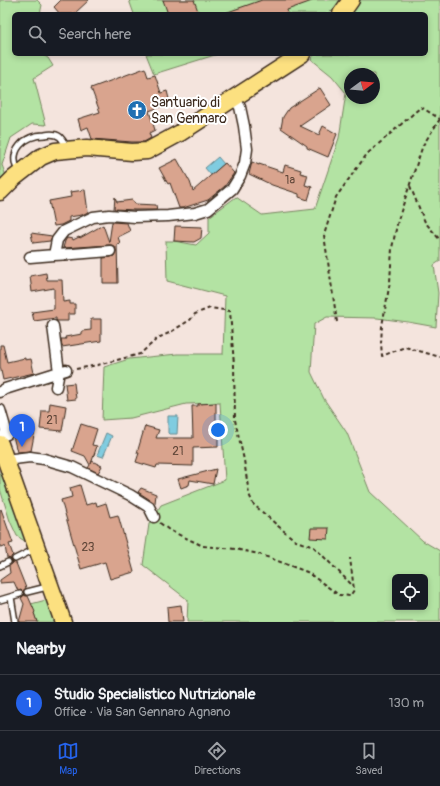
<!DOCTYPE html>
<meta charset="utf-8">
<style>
:root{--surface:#171b24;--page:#242831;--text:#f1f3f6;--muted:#9ea1a6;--line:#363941;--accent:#2563eb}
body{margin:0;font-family:Pangolin,sans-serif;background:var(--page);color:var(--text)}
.controls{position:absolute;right:12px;bottom:12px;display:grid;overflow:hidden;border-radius:6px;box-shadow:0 2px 6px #0003}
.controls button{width:36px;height:36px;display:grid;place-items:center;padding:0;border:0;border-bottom:1px solid var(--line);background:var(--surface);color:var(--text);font:20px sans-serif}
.compass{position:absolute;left:344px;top:68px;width:36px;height:36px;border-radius:50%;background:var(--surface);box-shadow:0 2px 6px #0003;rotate:74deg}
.you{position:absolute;left:218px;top:430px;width:14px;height:14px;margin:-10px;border:3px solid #fff;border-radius:50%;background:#1a73e8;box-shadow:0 0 0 6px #1a73e833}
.badge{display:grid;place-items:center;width:26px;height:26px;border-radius:50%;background:var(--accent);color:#fff;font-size:13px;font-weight:700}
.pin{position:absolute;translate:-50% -33px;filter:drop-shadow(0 1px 2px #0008)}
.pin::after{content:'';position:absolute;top:21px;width:14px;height:12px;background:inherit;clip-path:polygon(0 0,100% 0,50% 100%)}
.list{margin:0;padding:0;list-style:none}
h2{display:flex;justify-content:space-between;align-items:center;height:52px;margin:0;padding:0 16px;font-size:17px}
h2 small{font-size:13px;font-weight:400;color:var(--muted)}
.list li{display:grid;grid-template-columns:26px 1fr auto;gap:12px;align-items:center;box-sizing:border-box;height:56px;padding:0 16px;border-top:1px solid var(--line)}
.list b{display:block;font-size:15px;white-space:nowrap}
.list p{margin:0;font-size:13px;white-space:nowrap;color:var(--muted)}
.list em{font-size:13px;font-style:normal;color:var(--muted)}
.icon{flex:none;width:22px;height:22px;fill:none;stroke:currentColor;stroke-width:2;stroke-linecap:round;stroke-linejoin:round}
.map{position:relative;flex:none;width:440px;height:622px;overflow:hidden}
.search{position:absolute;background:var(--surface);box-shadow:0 2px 6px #0003;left:12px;right:12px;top:12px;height:44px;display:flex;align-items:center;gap:10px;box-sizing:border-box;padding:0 14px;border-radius:6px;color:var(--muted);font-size:15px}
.sheet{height:108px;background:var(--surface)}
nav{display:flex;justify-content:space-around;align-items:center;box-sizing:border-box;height:56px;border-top:1px solid var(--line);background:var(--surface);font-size:11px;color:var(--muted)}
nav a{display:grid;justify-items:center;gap:2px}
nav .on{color:var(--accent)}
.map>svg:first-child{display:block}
.green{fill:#b3e3a3;stroke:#778660;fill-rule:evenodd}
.water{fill:#80cce0;stroke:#648b92}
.building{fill:#d9a48e;stroke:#3b2a1e}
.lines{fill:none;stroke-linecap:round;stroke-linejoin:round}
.lane-casing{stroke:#3b2a1e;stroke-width:8}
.street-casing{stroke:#3b2a1e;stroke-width:13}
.primary-casing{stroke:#3b2a1e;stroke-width:19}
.path{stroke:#3b2a1e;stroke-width:2;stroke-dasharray:4 3;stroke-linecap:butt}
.lane{stroke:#fff;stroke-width:5}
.street{stroke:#fff;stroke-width:10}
.primary{stroke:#fce080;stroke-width:16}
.labels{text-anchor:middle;stroke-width:4;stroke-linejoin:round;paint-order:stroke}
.number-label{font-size:12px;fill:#62483a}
.poi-label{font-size:14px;fill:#3b2a1e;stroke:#fff;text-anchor:start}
</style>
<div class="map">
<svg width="440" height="622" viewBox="0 0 440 622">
<rect width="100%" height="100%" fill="#f4e4dd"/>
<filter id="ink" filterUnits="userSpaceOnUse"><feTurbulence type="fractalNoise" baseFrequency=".025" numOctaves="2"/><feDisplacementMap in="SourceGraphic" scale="8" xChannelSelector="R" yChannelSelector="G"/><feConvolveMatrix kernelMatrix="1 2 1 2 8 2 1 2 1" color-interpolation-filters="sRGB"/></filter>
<g filter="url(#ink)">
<!-- green -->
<path class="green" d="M0 0H37L42 5 40 14H14V54H41L48 58 53 66 34 78 46 125 32 124 11 138 2 165 6 176 0 180Z
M129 0H342L328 14H134Z
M358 0H440V261L434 265 438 293 436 327 408 322 377 318 327 317 314 324 311 372 324 399 347 433 370 492 423 541 440 551V622H187L188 600 143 565 149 524 161 505 225 480 220 403 186 404 131 418 102 420 104 367 129 359 177 354H223L225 296 167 281 166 241H174L196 245 209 233V217L236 197 262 215 315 209 339 138 346 93 332 76 311 59 315 54H426V14H347ZM350 74H374V98H350ZM395 577H425V607H395Z
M146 54H218L154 74Z
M0 463 26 542 17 536 10 521 0 489Z
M46 600 54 622H37L31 604Z"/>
<!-- water -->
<path class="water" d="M218 157 224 164 211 175 205 168Z
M168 416H178L177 434H169L168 433Z
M106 433 112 436 103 457 97 455Z"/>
<!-- building -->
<path class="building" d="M61 0H89L74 14H60L54 7Z
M163 0H194L199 14H168Z
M262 0H311L312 1 287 10 288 14H225V13Z
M145 68 148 77 155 75 161 93 167 91 170 103 149 111 155 130 149 133 151 138 144 142H132L92 139 88 127 81 130 78 119 100 112 91 88Z
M320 88 331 105 300 126 319 135 323 126 337 134 328 157 307 148V146L281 128 283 117 289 108Z
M177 159 190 182 193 191 225 163 234 173 225 186 208 200 183 208H179L170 183 168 184 159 168Z
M252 162 259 165V164L283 172 285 165 301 170 300 173 308 175 305 185 312 187 308 200 299 197V194L272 185 249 174Z
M85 190 88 212 82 215 69 217V221L61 225 54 226 49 201 71 197 70 192Z
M115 197 117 202 132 200 135 204 156 205 157 210H135L114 209Z
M112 222 127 223 130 231 118 237 120 243 117 244 118 283H103V258L111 257 114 256 116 251 115 247 112 245H109L63 248 65 241 67 238 73 239V240L79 237 80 238 103 225 109 242Z
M175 226 202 227 201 238 194 242 174 241Z
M31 233 52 236 50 241 33 243Z
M46 273 47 280H62L63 302 70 301V304H75V314H68V321H57L56 320V318L34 321 32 312 54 309V288L32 292 30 276Z
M91 319H101V341L62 347 61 339H66L65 337 82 334V331L91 330Z
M0 345H3L7 362 25 358V360L31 359 34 373 3 380 0 366Z
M74 383 76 399 67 400 65 384Z
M50 403 66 406 62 431 40 429 42 411H49Z
M216 403V433H218V447L193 448V466L157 465 156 468 136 462 139 453H137L145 426 159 430 156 438H193L192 406H198V404Z
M81 424 97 429 92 445 97 446 91 464 92 461 102 466 98 473 88 468 90 465 85 456 72 451Z
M35 430 31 451 17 452 13 436Z
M216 469 213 484 190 480 189 485 181 488 178 479Z
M80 485 86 505 96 502 97 506 106 503 110 517 118 515 134 572 110 579 105 562 81 569 61 500 72 497 70 488Z
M141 488 156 494 155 503 138 492Z
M1 509 13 543 9 544 13 555 11 557V560L7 558 5 546 0 547V510Z
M311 528H329L328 539 310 538Z
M12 561 16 563 26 588 23 592 21 590 18 591 14 582 0 583V580L10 573 9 566 12 564Z
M24 595 26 596H28L35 612 34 613 37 622H19L24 604 21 598Z
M181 605 183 622H168L167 607Z"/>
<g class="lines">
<!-- lane casing -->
<g class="lane-casing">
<path id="lane" d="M18 171C8 151 24 135 45 135 50 134 56 134 60 137 63 140 65 144 67 147
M15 559 35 549
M0 566 8 562
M27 592 47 587
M11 597 15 622
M0 600 20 594"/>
</g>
<!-- street casing -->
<g class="street-casing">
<path id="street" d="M110 251 73 254 54 255 57 240 64 231 93 217 109 215 135 217 168 216 195 213 208 209 232 189 240 176 245 163 247 149 244 126 240 107 234 98
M30 257 54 255
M56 387 59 372 66 370
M0 392 5 389 59 372 53 326
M0 410 7 434 0 437
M5 460 30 457 44 459 72 467 130 495 149 507 154 517"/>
</g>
<!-- primary casing -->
<g class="primary-casing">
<path id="primary" d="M341 14 351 0
M0 192 14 178 41 157 55 151 87 148 132 152 147 151 180 133 302 54
M0 444 63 622"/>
</g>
<!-- path -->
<path class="path" d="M440 119 423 145 398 220 392 248 390 282 382 326 381 343 382 356 405 347 440 357
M410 186 425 222 440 240
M337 322 324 235 336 197 367 154 421 107 440 119
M76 369 98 365 140 354 158 338 169 333 190 320 195 314 210 308 230 311 234 365 235 420 244 460 249 494 253 504 278 526 296 541 314 547 354 587
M160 523 169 530 203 546 235 549 259 554 307 572 339 595 350 596 354 590 350 558"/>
<!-- lane -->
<use href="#lane" class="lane"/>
<!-- street -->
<use href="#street" class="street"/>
<!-- primary -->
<use href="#primary" class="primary"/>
</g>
</g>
<!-- icons -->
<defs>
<g id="church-disc" transform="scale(1)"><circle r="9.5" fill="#1f6fb2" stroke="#fff"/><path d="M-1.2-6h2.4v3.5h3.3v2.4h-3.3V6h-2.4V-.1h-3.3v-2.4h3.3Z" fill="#fff"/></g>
</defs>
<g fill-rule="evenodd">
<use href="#church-disc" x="137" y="110"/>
</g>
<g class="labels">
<!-- number labels -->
<g class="number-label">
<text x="290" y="184">1a</text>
<text x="52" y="424">21</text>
<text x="178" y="455">21</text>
<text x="88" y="551">23</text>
</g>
<!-- poi labels -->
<g class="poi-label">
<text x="151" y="107">Santuario di<tspan x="151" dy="16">San Gennaro</tspan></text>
</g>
</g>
</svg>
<div class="controls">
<button><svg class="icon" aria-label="locate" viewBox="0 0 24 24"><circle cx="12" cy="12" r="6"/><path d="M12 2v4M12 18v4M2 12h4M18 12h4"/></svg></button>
</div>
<svg class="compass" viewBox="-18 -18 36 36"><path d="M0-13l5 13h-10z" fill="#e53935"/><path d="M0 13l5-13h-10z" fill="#9ea1a6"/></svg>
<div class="you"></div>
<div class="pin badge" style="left:22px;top:447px">1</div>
<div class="search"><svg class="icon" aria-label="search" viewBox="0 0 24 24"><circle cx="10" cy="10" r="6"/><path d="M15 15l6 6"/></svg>Search here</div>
</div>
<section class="sheet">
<h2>Nearby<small></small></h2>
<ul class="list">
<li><span class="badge">1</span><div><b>Studio Specialistico Nutrizionale</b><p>Office · Via San Gennaro Agnano</p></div><em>130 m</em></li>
</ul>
</section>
<nav>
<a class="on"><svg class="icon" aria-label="map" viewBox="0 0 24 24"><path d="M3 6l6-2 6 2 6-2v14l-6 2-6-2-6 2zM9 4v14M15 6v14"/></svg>Map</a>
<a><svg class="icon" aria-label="directions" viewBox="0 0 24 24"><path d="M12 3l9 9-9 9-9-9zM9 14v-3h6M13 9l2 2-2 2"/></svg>Directions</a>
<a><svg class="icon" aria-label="saved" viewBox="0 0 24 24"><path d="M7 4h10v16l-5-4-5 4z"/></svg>Saved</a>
</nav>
